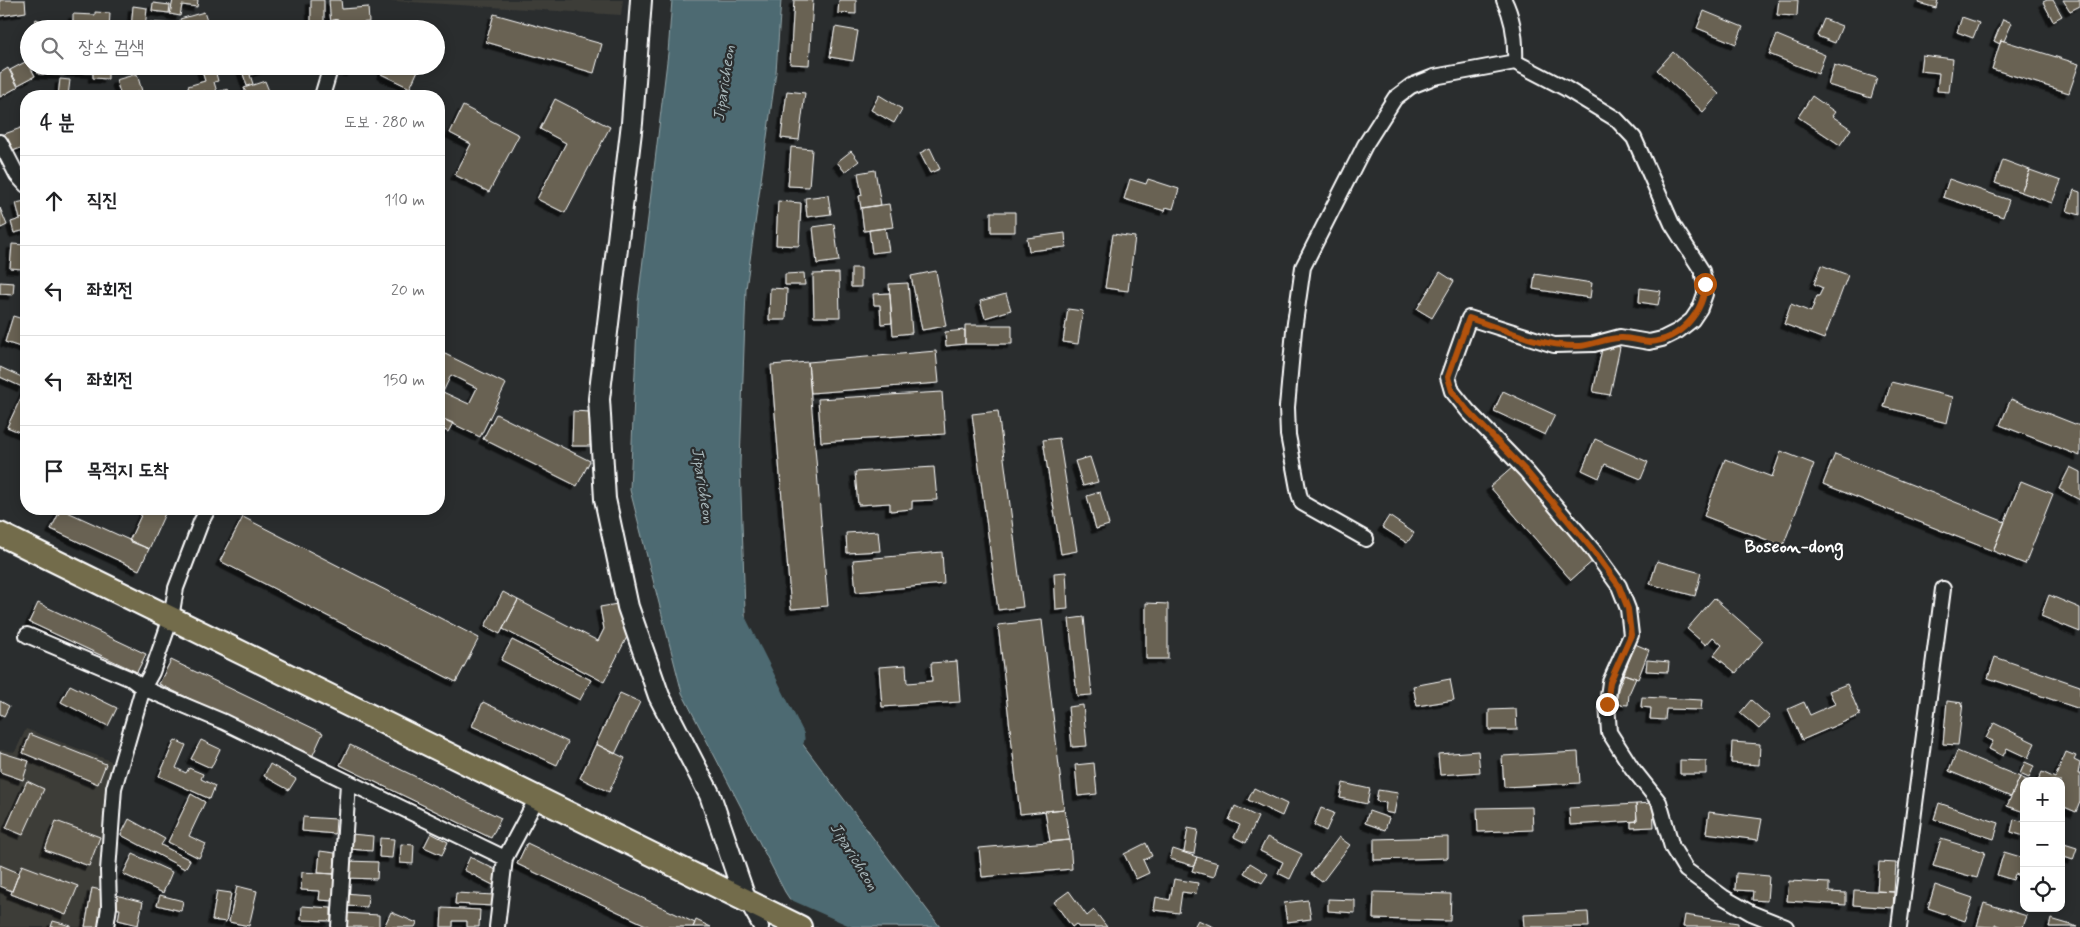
<!DOCTYPE html>
<html lang="ko">
<meta charset="utf-8">
<style>
:root{--surface:#fff;--page:#f6f6f6;--text:#202124;--muted:#757577;--line:#e0e0e0}
body{margin:0;font-family:Mynerve,"Poor Story",sans-serif;background:var(--page);color:var(--text)}
.controls{position:absolute;right:15px;bottom:15px;display:grid;overflow:hidden;border-radius:10px;box-shadow:0 2px 12px #0003}
.controls button{width:45px;height:45px;display:grid;place-items:center;padding:0;border:0;border-bottom:1px solid var(--line);background:var(--surface);color:var(--text);font:25px sans-serif}
.stop{position:absolute;width:15px;height:15px;margin:-11px;border:4px solid #b45309;border-radius:50%;background:#fff}
.stop.end{background:#b45309;border-color:#fff;box-shadow:0 1px 5px #0008}
.list{margin:0;padding:0;list-style:none}
h2{display:flex;justify-content:space-between;align-items:center;height:65px;margin:0;padding:0 20px;font-size:21px}
h2 small{font-size:16px;font-weight:400;color:var(--muted)}
.list li{display:grid;grid-template-columns:32px 1fr auto;gap:15px;align-items:center;box-sizing:border-box;height:90px;padding:0 20px;border-top:1px solid var(--line)}
.list b{display:block;font-size:19px;white-space:nowrap}
.list em{font-size:16px;font-style:normal;color:var(--muted)}
.icon{flex:none;width:28px;height:28px;fill:none;stroke:currentColor;stroke-width:2;stroke-linecap:round;stroke-linejoin:round}
.map{position:relative;flex:none;width:2080px;height:927px;overflow:hidden}
.search{position:absolute;background:var(--surface);box-shadow:0 2px 12px #0003;left:20px;top:20px;width:425px;height:55px;display:flex;align-items:center;gap:12px;box-sizing:border-box;padding:0 18px;border-radius:28px;color:var(--muted);font-size:19px}
.panel{position:absolute;background:var(--surface);box-shadow:0 2px 12px #0003;left:20px;top:90px;width:425px;height:425px;border-radius:20px}
.map>svg:first-child{display:block}
.built{fill:#3d3d39}
.water{fill:#4e6b72;stroke:#95a6aa}
.pier{fill:#2a2d2e}
.lines{fill:none;stroke-linecap:round;stroke-linejoin:round}
.river{stroke:#4e6b72;stroke-width:31}
.building{fill:#696252;stroke:#fff;fill-rule:evenodd;filter:url(#shadow)}
.street-casing{stroke:#fff;stroke-width:18}
.secondary-casing{stroke:#fff;stroke-width:24}
.primary-casing{stroke:#fff;stroke-width:26}
.street{stroke:#2a2d2e;stroke-width:14}
.secondary{stroke:#2a2d2e;stroke-width:20}
.primary{stroke:#736c4b;stroke-width:22}
.route{stroke:#b45309;stroke-width:6}
.labels{text-anchor:middle;stroke-width:4.5;stroke-linejoin:round;paint-order:stroke}
.water-label{font-size:16px;font-style:italic;fill:#a6b5b8;stroke:#2a2d2e}
.quarter-label{font-size:18px;font-weight:bold;fill:#fff;stroke:#2a2d2e}
</style>
<div class="map">
<svg width="2080" height="927" viewBox="0 0 2080 927">
<defs>
<filter id="shadow"><feDropShadow dx="-4.5" dy="4.5" stdDeviation="0" flood-color="#0009"/></filter>
</defs>
<rect width="100%" height="100%" fill="#2a2d2e"/>
<filter id="ink" filterUnits="userSpaceOnUse"><feTurbulence type="fractalNoise" baseFrequency=".02" numOctaves="2"/><feDisplacementMap in="SourceGraphic" scale="10" xChannelSelector="R" yChannelSelector="G"/><feConvolveMatrix kernelMatrix="1 2 1 2 8 2 1 2 1" color-interpolation-filters="sRGB"/></filter>
<g filter="url(#ink)">
<!-- built -->
<path class="built" d="M379 0H623L621 15Z
M26 729 111 761 101 927H0V750L15 752Z"/>
<!-- water -->
<path class="water" d="M672 0H781L776 72 746 289 740 464 747 670 940 927H808L785 892 682 693 630 490 638 301 668 53Z"/>
<!-- pier -->
<path class="pier" d="M789 899 852 927H806Z"/>
<g class="lines">
<!-- river -->
<path class="river" d="M728 617 789 738"/>
</g>
<!-- building -->
<path class="building" d="M0 0H25L26 12 0 16Z
M173 0H198L197 7 182 5 180 16 170 14Z
M311 0H324V23H311Z
M329 0H341L342 9 368 7 369 22 331 25Z
M794 0H813L809 65 790 64Z
M839 0H856V14L838 13Z
M1779 0H1798L1797 16 1777 15Z
M1920 0H1938L1936 8 1919 3Z
M2047 0H2053L2062 16 2053 21 2043 2Z
M2063 0H2080V6L2070 11Z
M153 3 170 5 169 13 152 11Z
M133 6 147 8 145 29H131Z
M1704 11 1743 27 1736 44 1697 28Z
M95 12 110 13 109 29 73 25V14L95 15Z
M204 12 208 24 183 29 180 19Z
M494 14 602 44 594 73 486 42Z
M1962 17 1979 23 1973 38 1957 32Z
M36 19 61 29H32Z
M1824 19 1842 26 1835 43 1817 36Z
M2003 19 2012 23 2004 41 2001 40 2000 44 1994 41Z
M150 22 175 24V29H149Z
M835 27 858 31 853 61 830 57Z
M1777 35 1825 55 1818 74 1769 54Z
M2001 40 2079 64 2069 93 1992 69Z
M1673 52 1719 94 1703 112 1657 70Z
M1922 55 1953 59 1949 92 1937 91 1939 73 1920 71Z
M27 61 35 76 18 85 10 70Z
M1834 65 1877 78 1871 98 1828 85Z
M38 66H64V75L38 74Z
M71 66H108V79L93 78V73L71 72Z
M209 66H214L218 81 214 82 217 92 228 89 230 96H207L205 91 190 95 188 86 205 81 201 68Z
M246 66H265L266 69 250 75 253 84 247 86 241 68Z
M333 66H351V72L333 71Z
M385 66H420L410 88 381 74Z
M8 68 18 87 0 97V73Z
M137 74 142 91 121 96 116 80Z
M60 79 70 80 68 96H58Z
M265 81 269 91 257 96H247L244 88Z
M787 91 805 93 799 140 781 138Z
M879 95 902 109 894 123 871 110Z
M1812 96 1835 112 1832 116 1851 129 1840 145 1798 117Z
M555 99 610 127 565 213 537 199 566 143 540 129Z
M463 106 519 135 489 192 455 175 471 144 450 133Z
M26 126V146L10 152 2 135Z
M791 147 812 149 809 187 788 186Z
M930 148 940 169 930 173 920 153Z
M851 151 859 161 845 172 837 162Z
M2003 160 2030 170 2021 192 1995 183Z
M875 170 881 205 861 208 859 196 862 195 858 173Z
M2030 170 2061 181 2052 203 2021 192Z
M1130 179 1146 184 1148 179 1179 189 1173 209 1166 207 1165 211 1124 199Z
M1949 179 2009 200 2003 217 1943 197Z
M2074 190 2080 192V215L2067 211Z
M828 195 831 214 807 217 805 198Z
M25 201 26 217 20 219 16 203Z
M778 201 801 203 799 246 776 245Z
M889 204 893 227 864 231 861 208Z
M0 208 7 225 1 228 0 227Z
M991 212H1015V232H991Z
M26 217V230L14 233 11 222Z
M834 224 839 261 817 264 813 227Z
M885 228 889 251 872 253 869 230Z
M1065 233 1066 247 1029 251 1027 238Z
M1113 234 1135 237 1128 291 1105 288Z
M12 244 26 245V256H23L22 269 10 268Z
M1821 265 1848 275 1824 339 1784 324 1791 304 1811 312 1817 296H1819L1823 288 1814 284Z
M851 268H861V287H851Z
M936 271 946 326 922 330 911 276Z
M1440 272 1454 281 1432 318 1417 309Z
M804 273 805 285H785V274Z
M839 273 840 317H814L813 274Z
M1535 274 1592 283 1590 298 1533 289Z
M0 282 14 283 13 295 0 294Z
M908 283 912 333 893 335 889 284Z
M770 288 787 289 786 320H769Z
M1640 288 1661 291 1658 305 1639 302Z
M890 293 892 323 881 324 880 305H874L873 294Z
M1006 294 1011 310 985 318 980 301Z
M1068 309 1083 311 1078 344 1063 342Z
M13 316 26 320V349L5 342Z
M965 325H1012V344H965Z
M965 330V344L946 346 945 332Z
M1603 344 1620 347 1610 395 1593 392Z
M439 351 506 384 480 437 439 417ZM451 375 477 388 469 404 443 392Z
M936 351 939 383 811 393 808 362Z
M808 362 828 606 791 609 771 365Z
M0 367 26 379 22 387 0 377Z
M1891 382 1953 397 1947 423 1884 407Z
M26 387V430L24 434 7 427Z
M1503 391 1555 415 1545 435 1494 411Z
M942 392 945 434 821 442 818 399Z
M2011 399 2080 426V456L2000 425Z
M573 411 590 412V446H572Z
M998 411 1023 607 998 610 972 414Z
M496 414 590 461 577 486 483 439Z
M439 417 453 423 448 432 439 427Z
M1059 438 1077 551 1061 554 1043 440Z
M1595 439 1648 462 1641 479 1605 464 1599 478 1582 470Z
M1781 451 1814 464 1783 546 1704 516 1725 459 1772 477Z
M1835 454 2005 522 1993 551 1823 484Z
M1090 457 1098 482 1083 486 1075 461Z
M934 467 937 500 912 501V509L890 511V503L858 505 855 472Z
M1513 467 1594 560 1571 580 1490 487Z
M2070 467 2080 472V500L2059 489Z
M2021 481 2053 494 2025 564 1993 551Z
M1100 492 1109 525 1096 529 1087 496Z
M61 509 149 549 139 570 51 529Z
M144 509H167L149 549 129 541Z
M1389 516 1414 533 1407 543 1382 527Z
M243 517 479 638 456 682 220 561Z
M878 531 880 551 847 553 846 533Z
M942 552 944 584 856 592 853 560Z
M1657 561 1701 573 1695 596 1650 584Z
M1066 572 1068 609 1056 610 1054 573Z
M503 592 518 600 500 634 485 626Z
M2049 595 2080 608V632L2041 616Z
M1714 598 1763 641 1736 673 1714 655 1722 645 1713 637 1706 645 1687 629Z
M518 600 598 641 604 629 600 607 623 603 628 635 604 682 503 629Z
M38 603 146 654 137 672 29 622Z
M1146 603 1168 604V659H1146Z
M1084 617 1092 695 1077 696 1069 619Z
M1042 620 1064 809 1020 814 998 625Z
M512 640 591 680 580 700 501 660Z
M1635 644 1649 650 1638 679 1624 674Z
M1995 657 2080 686V709L1988 678Z
M171 660 323 733 312 757 159 684Z
M1647 660 1669 662 1668 672 1646 671Z
M957 661 960 702 882 707 879 667 906 665 907 683 932 681 931 663Z
M1624 674 1636 678 1629 694 1628 705 1616 704 1618 689Z
M1450 679 1454 700 1417 706 1413 686Z
M1847 684 1860 715 1802 740 1788 709 1804 702 1810 715 1835 704 1829 691Z
M70 685 117 708 108 726 61 702Z
M620 693 640 702 615 754 596 744Z
M1642 697 1702 700 1701 710 1666 709 1665 720 1650 719 1651 708 1641 707Z
M1751 700 1770 717 1759 729 1740 713Z
M0 701 9 706 4 716 0 714Z
M1947 701 1963 703 1958 745 1943 744Z
M483 702 568 742 557 765 472 726Z
M1083 705 1087 746 1072 747 1068 707Z
M1516 709 1517 730H1489V710Z
M1994 723 2035 743 2028 758 2007 748 2003 756 1989 749 1993 741 1986 738Z
M30 734 106 764 98 784 23 753Z
M175 740 186 745 176 768 186 773 189 768 203 774 201 779 215 786 210 799 159 776Z
M201 740 220 749 211 768 191 759Z
M1732 742 1760 744 1759 765 1731 763Z
M596 744 625 758 609 792 580 778Z
M350 745 501 818 491 838 340 765Z
M1478 751 1480 772 1440 775 1438 754Z
M1957 751 2020 777 2011 797 1949 771Z
M0 752 29 761 23 780 0 772Z
M1578 752 1580 783 1504 787 1502 756Z
M2066 752 2076 756 2074 760 2080 763 2078 774H2080V802L2076 812 2062 806 2061 781H2038L2042 772 2055 778Z
M1680 760 1706 761V774H1680Z
M2025 762 2034 766 2029 778 2020 774Z
M1094 763 1097 794 1078 796 1075 765Z
M270 764 296 779 289 790 264 776Z
M2020 777 2029 781H2024V812L2007 806Z
M27 781 44 789 23 835 6 828Z
M1343 783 1370 789 1367 804 1340 798Z
M1254 788 1287 804 1282 816 1248 800Z
M1378 790 1398 793 1394 814 1385 812 1386 803 1376 801Z
M191 794 205 802 189 836 206 844 199 858 168 842Z
M1653 803 1654 827 1631 828V822L1637 821 1636 804Z
M1939 803 1999 823 1994 839 1934 819Z
M1636 804 1637 821 1570 825 1569 808Z
M1235 806 1258 817 1246 843 1234 837 1240 825 1229 820Z
M1532 807 1533 830 1478 832 1477 808Z
M1321 808 1334 813 1326 831 1314 825Z
M1064 809 1070 840 1050 842 1045 811Z
M1369 811 1389 818 1385 830 1365 823Z
M1709 812 1762 819 1758 840 1706 833Z
M303 817 336 819 335 834 302 831Z
M129 819 165 839 161 845 190 860 185 869 121 835Z
M2014 819 2024 822V836L2011 832Z
M56 821 100 837 89 866 45 850Z
M1188 828 1198 830 1194 854 1184 852Z
M431 833 448 842 442 855 424 847Z
M351 834 373 836 372 851 350 849Z
M1267 837 1302 854 1290 879 1278 873 1283 862 1260 851Z
M1339 837 1350 845 1322 882 1311 874Z
M1448 837V858L1374 860V839Z
M380 838 394 839 392 858 379 857Z
M1941 839 1985 852 1977 878 1933 866Z
M1070 840 1072 869 982 877 979 848Z
M527 843 695 923 693 927H650L517 864Z
M1146 843 1152 856 1143 860 1149 873 1136 879 1124 854Z
M2061 843 2077 848 2073 860 2061 856Z
M401 844 414 845 413 864 400 863Z
M1173 849 1197 857 1194 866 1170 859Z
M320 851 335 853 334 874 318 873Z
M2004 852 2024 858V877L2015 874 2013 880 1997 875Z
M133 854 172 872 163 893 123 874Z
M470 857 500 872 493 885 464 870Z
M1197 857 1218 863 1214 877 1192 871Z
M347 861 378 862 377 879 346 878Z
M1879 862 1896 863 1894 892 1877 891Z
M1250 863 1268 874 1262 883 1244 873Z
M0 865 19 873 12 891 0 886Z
M22 865 78 886 66 915 11 894Z
M302 872 334 874 333 901 319 900 320 891 301 890Z
M1736 873 1769 876 1767 901 1752 900 1753 891 1735 890Z
M1174 879 1198 883 1196 894 1182 892 1179 913 1154 910 1156 897 1170 900Z
M1789 881 1829 883V892L1846 893V905L1787 901Z
M1935 885 1973 898 1965 921 1928 908Z
M237 886 257 891 249 926 229 922Z
M92 888 105 891 98 927H85Z
M1854 890 1894 892 1893 908 1853 905Z
M217 891 231 893 226 922 212 920Z
M1069 891 1087 916 1094 910 1107 927H1078L1076 924 1072 927 1054 902Z
M1374 892 1451 894 1450 921 1373 919Z
M345 893 368 895 367 907 344 906Z
M456 893 494 895 493 906 455 904Z
M116 895 143 902 138 925 118 920 120 909 113 908Z
M160 895 183 901 181 911 157 905Z
M1328 899 1355 900V913L1328 911Z
M1308 900 1311 919 1287 922 1284 903Z
M1984 903 2027 916 2023 927H2003L1995 924 1994 927 1977 926Z
M302 906 331 908V921L301 920Z
M442 908 480 910 479 927H467V921H453V927H441Z
M391 912 417 923 415 927H384Z
M1588 912 1589 927H1524L1523 915Z
M345 913 379 915V927H344Z
M1685 915 1738 923V927H1683Z
M2051 919 2078 927H2049Z
M696 920 711 927H693Z
M1198 920 1214 927H1194Z
M53 921 71 926V927H51Z"/>
<g class="lines">
<!-- street casing -->
<g class="street-casing">
<path id="street" d="M1504 0C1514 20 1516 40 1515 62
M335 29 336 28
M322 96 331 66
M0 142 17 175 26 185
M1366 539 1309 507 1302 503 1299 494 1288 435 1287 407 1294 330 1303 267 1365 145 1395 98 1411 86 1434 77 1515 62 1565 88 1616 119 1634 138 1672 224 1702 271 1705 284V294L1700 308 1692 320 1678 331 1662 339 1649 342 1620 337 1594 344 1554 345 1469 318 1448 377 1452 391 1468 411 1526 471 1592 549 1619 586 1628 609 1631 635 1610 682 1607 704 1609 732 1632 768 1659 802 1672 847 1686 870 1723 897 1751 913 1786 927
M27 635 131 679 143 688 224 722 505 858
M747 902 761 927
M106 927 109 907 108 871 114 788 143 688 152 672 171 618 176 588 201 522 208 509
M339 927 348 783
M497 927 505 858 537 798
M1899 927 1943 589"/>
</g>
<!-- secondary casing -->
<g class="secondary-casing">
<path id="secondary" d="M641 0 632 123 599 399 605 499 628 607 659 696 710 795 746 901"/>
</g>
<!-- primary casing -->
<g class="primary-casing">
<path id="primary" d="M0 534 800 927"/>
</g>
<!-- street -->
<use href="#street" class="street"/>
<!-- secondary -->
<use href="#secondary" class="secondary"/>
<!-- primary -->
<use href="#primary" class="primary"/>
</g>
</g>
<g class="lines" filter="url(#ink)">
<!-- route -->
<path class="route" d="M1607 704 1610 682 1631 635 1628 609 1619 586 1592 549 1526 471 1468 411 1452 391 1448 377 1469 318C1502 329 1544 347 1579 346 1593 345 1606 338 1620 338 1630 337 1640 342 1650 342 1680 340 1704 312 1705 284"/>
</g>
<g class="labels">
<!-- water labels -->
<g class="water-label">
<text transform="translate(723 83) rotate(-82)" y="6">Jiparicheon</text>
<text transform="translate(704 485) rotate(81)" y="6">Jiparicheon</text>
<text transform="translate(855 856) rotate(58)" y="6">Jiparicheon</text>
</g>
<!-- quarter labels -->
<g class="quarter-label">
<text x="1794" y="552">Boseon-dong</text>
</g>
</g>
</svg>
<div class="controls">
<button>+</button>
<button>−</button>
<button><svg class="icon" aria-label="locate" viewBox="0 0 24 24"><circle cx="12" cy="12" r="6"/><path d="M12 2v4M12 18v4M2 12h4M18 12h4"/></svg></button>
</div>
<div class="stop" style="left:1705px;top:284px"></div>
<div class="stop end" style="left:1607px;top:704px"></div>
<div class="search"><svg class="icon" aria-label="search" viewBox="0 0 24 24"><circle cx="10" cy="10" r="6"/><path d="M15 15l6 6"/></svg>장소 검색</div>
<section class="panel">
<h2>4 분<small>도보 · 280 m</small></h2>
<ul class="list">
<li><svg class="icon" aria-label="ahead" viewBox="0 0 24 24"><path d="M12 20V5M6 11l6-6 6 6"/></svg><div><b>직진</b></div><em>110 m</em></li>
<li><svg class="icon" aria-label="left" viewBox="0 0 24 24"><path d="M17 20v-9H6M10 6l-5 5 5 5"/></svg><div><b>좌회전</b></div><em>20 m</em></li>
<li><svg class="icon" aria-label="left" viewBox="0 0 24 24"><path d="M17 20v-9H6M10 6l-5 5 5 5"/></svg><div><b>좌회전</b></div><em>150 m</em></li>
<li><svg class="icon" aria-label="arrive" viewBox="0 0 24 24"><path d="M6 21V4h12l-3 4 3 4H6"/></svg><div><b>목적지 도착</b></div></li>
</ul>
</section>
</div>
